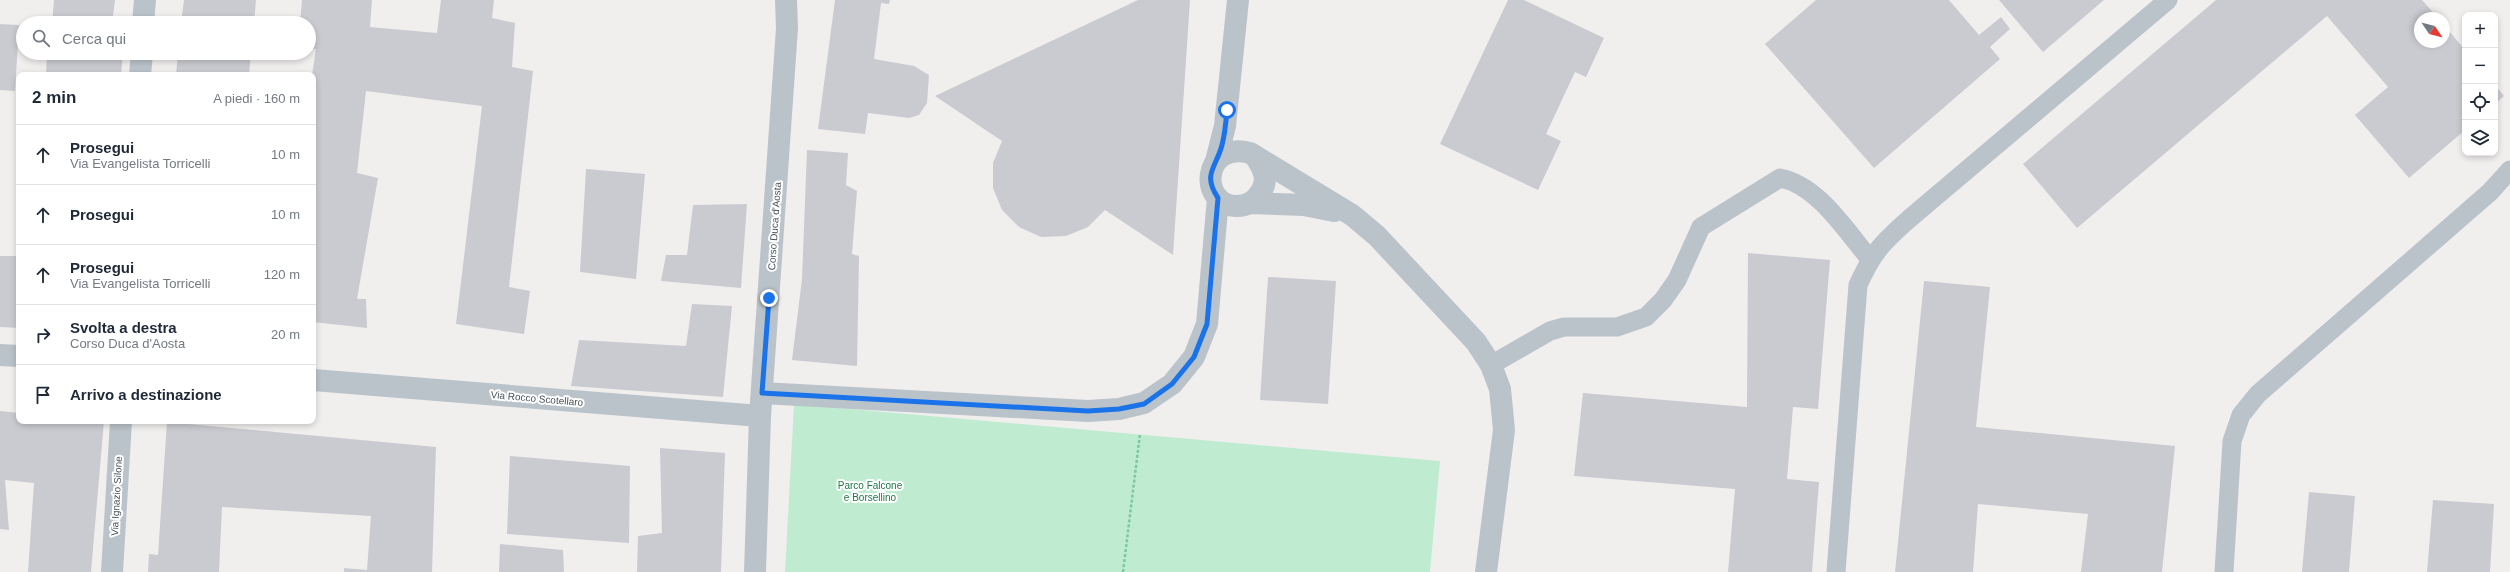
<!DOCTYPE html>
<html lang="it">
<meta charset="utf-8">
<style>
:root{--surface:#fff;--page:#f6f6f7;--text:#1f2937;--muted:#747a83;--line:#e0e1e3}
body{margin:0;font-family:Helvetica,sans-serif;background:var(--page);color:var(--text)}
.controls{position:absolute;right:12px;top:12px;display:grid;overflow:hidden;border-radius:8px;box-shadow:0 2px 6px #0003}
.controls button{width:36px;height:36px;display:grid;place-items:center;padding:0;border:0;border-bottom:1px solid var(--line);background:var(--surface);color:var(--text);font:20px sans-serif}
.compass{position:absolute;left:2414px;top:12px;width:36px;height:36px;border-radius:50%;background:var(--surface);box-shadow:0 2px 6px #0003;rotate:125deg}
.stop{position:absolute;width:12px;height:12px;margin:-9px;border:3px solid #1a73e8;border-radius:50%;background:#fff}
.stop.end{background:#1a73e8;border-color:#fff;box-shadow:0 1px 4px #0008}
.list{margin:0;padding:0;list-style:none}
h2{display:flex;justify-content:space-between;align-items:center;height:52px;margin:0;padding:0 16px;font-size:17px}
h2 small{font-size:13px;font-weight:400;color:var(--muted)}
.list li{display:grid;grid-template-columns:26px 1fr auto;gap:12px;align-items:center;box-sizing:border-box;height:60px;padding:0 16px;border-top:1px solid var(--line)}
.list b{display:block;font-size:15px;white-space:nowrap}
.list p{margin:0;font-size:13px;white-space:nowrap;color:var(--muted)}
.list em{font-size:13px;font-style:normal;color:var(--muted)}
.icon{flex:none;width:22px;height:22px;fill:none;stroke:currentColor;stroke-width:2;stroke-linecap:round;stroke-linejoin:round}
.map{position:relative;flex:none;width:2510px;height:572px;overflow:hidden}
.search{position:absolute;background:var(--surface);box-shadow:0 2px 6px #0003;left:16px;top:16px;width:300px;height:44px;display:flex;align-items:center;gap:10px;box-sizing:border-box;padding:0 14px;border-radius:22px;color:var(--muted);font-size:15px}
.panel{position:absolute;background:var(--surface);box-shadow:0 2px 6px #0003;left:16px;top:72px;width:300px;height:352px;border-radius:8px}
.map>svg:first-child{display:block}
.green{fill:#bfecd0}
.building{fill:#c9cbd1}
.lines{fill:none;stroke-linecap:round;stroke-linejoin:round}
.path{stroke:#7ac7a0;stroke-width:2.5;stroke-dasharray:3 2;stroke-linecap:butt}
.lane{stroke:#bbc3ca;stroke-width:19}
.street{stroke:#bbc3ca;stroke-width:22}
.route{stroke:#1a73e8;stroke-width:5}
.labels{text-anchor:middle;stroke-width:4;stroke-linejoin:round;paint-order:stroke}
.street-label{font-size:10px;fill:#48525a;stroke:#fff}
.park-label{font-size:10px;fill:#1d7749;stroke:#fff}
</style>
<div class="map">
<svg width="2510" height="572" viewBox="0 0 2510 572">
<rect width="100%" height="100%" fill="#f1eeee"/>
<!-- green -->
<path class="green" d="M794 404 1440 461 1430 572H785Z"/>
<!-- building -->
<path class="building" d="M54 0H115L112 23H52Z
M184 0H256L254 23H181Z
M302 0H372L370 27 437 33 441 0H494L492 18 515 23 512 67 533 71 509 287 530 291 524 334 456 324 482 106 366 91 357 173 378 178 357 299H366L367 328 313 322 312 75 316 49H309V23H300Z
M835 0H890L889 4 881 3 874 59 914 66 929 75 927 103 919 115 909 118 868 113 865 134 818 129Z
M1138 0H1190L1173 255 1105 210 1088 227 1066 236 1041 237 1019 227 1002 210 993 188V163L1002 141 935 96Z
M1508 0H1524L1604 38 1586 77 1575 72 1546 134 1561 141 1538 190 1440 144Z
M1816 0H1949L1979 35 2001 17 2010 29 1990 47 2000 59 1874 168 1765 44Z
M1999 0H2104L2043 52Z
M2216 0H2422L2438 18H2420V42H2444V25L2465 50V130L2409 178 2355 115 2388 87 2327 16 2077 228 2023 164Z
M0 24 19 25 15 91 0 90Z
M47 53H123L121 75H46Z
M178 53H251L249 75H176Z
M2495 85 2504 96 2495 104Z
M807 150 848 153 846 185 857 191 852 254 859 256 857 366 792 360 802 279Z
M586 169 645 174 636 279 580 272Z
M747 204 741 288 661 281 666 255H687L693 205Z
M1748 253 1830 260 1818 409 1793 407 1787 479 1819 482 1812 572H1728L1735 489 1574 476 1583 393 1747 407Z
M0 256H19V328L0 327Z
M1268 277 1336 281 1328 404 1260 400Z
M1924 281 1990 287 1976 427 2175 446 2162 572H2081L2088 514 1978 504 1973 572H1895Z
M692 304 732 306 723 397 571 386 579 340 686 346Z
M0 411 19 413V421H104L91 572H28L34 483 5 480 9 530 0 529Z
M167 422 436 447 432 572H344V568L367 570 371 516 222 507 219 572H148L149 554 158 555Z
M660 448 725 453 721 572H637L638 536 662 533Z
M510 456 630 466 629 543 507 534Z
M2309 492 2355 496 2349 572H2302Z
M2433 500 2494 504 2490 572H2427Z
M500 544 563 550 564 572H499Z"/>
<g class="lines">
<!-- path -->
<path class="path" d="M1123 572 1140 434"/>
<!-- lane -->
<path class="lane" d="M1491 365 1550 331 1564 327H1617L1646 317 1663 300 1677 280 1701 227 1780 178C1818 185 1846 231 1870 259
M1836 572 1858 285C1873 252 1882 243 1909 219L2168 0
M2224 572 2232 441 2241 415 2258 394 2490 192 2510 170"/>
<!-- street -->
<path class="street" d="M143 23 145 0
M140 75 142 53
M1257 159C1264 170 1269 181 1260 193 1255 201 1247 206 1237 206 1198 206 1202 140 1250 153L1352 215 1377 236 1476 342 1491 365 1500 389 1504 430 1486 572
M1216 161 1225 126 1238 0
M1250 203 1304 205 1334 211
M0 355 19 356
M313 380 760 416
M762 393 1088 411 1119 409 1144 403 1172 384 1194 357 1207 324 1218 198
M112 572 121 421
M755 572 760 416 787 28 786 0"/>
</g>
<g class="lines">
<!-- route -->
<path class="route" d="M769 298 762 393 1088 411 1119 409 1144 404 1172 384 1194 357 1207 324 1218 198C1202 174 1216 168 1222 145 1225 134 1226 122 1227 110"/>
</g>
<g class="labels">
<!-- street labels -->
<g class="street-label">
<text transform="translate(774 226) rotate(-86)" y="4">Corso Duca d'Aosta</text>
<text transform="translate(537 398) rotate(5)" y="4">Via Rocco Scotellaro</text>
<text transform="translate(116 496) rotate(-87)" y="4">Via Ignazio Silone</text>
</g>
<!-- park labels -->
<g class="park-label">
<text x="870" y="489">Parco Falcone<tspan x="870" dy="12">e Borsellino</tspan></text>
</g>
</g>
</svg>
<div class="controls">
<button>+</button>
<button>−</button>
<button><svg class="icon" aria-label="locate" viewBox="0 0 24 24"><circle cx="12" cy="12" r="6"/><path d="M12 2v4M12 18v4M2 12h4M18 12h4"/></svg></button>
<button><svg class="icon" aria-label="layers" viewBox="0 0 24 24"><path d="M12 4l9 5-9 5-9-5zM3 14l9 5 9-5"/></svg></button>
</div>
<svg class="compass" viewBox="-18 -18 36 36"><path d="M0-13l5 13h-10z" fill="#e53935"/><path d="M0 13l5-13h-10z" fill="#747a83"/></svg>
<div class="stop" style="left:1227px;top:110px"></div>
<div class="stop end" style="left:769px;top:298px"></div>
<div class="search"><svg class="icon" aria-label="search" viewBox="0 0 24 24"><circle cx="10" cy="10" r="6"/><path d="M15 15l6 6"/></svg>Cerca qui</div>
<section class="panel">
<h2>2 min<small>A piedi · 160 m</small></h2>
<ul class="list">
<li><svg class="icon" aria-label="ahead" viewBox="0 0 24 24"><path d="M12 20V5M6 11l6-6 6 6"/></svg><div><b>Prosegui</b><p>Via Evangelista Torricelli</p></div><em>10 m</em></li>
<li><svg class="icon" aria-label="ahead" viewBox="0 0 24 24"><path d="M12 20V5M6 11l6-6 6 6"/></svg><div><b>Prosegui</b></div><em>10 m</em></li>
<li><svg class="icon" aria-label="ahead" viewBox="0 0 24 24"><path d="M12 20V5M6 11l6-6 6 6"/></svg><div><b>Prosegui</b><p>Via Evangelista Torricelli</p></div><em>120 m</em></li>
<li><svg class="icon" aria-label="right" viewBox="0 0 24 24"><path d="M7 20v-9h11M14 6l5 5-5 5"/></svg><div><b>Svolta a destra</b><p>Corso Duca d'Aosta</p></div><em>20 m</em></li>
<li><svg class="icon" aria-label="arrive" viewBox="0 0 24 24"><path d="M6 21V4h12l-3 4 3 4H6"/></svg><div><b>Arrivo a destinazione</b></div></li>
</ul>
</section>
</div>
